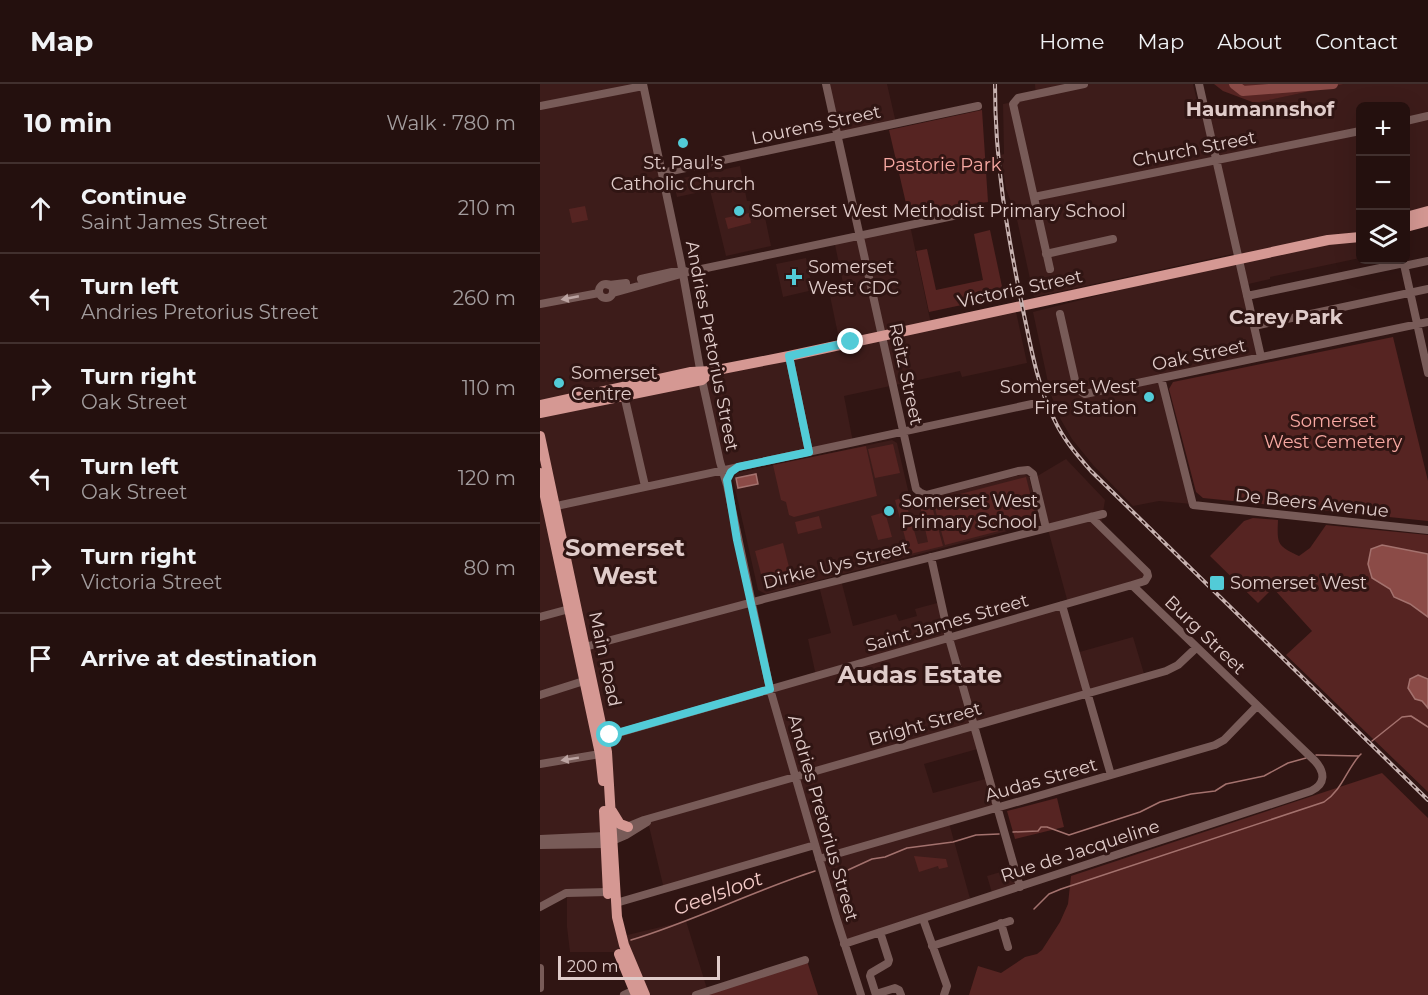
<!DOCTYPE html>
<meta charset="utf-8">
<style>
:root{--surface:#24100e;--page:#301e1c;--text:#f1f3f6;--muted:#a39d9e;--line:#41302e}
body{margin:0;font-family:Montserrat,sans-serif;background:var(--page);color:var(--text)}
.controls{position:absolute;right:18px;top:18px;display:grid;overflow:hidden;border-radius:9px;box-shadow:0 6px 24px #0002}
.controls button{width:54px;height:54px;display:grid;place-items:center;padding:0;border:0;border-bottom:2px solid var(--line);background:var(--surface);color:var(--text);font:30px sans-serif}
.scale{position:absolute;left:18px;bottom:15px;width:162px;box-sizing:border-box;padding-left:6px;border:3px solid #e0ccca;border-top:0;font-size:16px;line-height:21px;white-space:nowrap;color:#e0ccca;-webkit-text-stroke:4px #301513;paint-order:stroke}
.stop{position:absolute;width:18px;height:18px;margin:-14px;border:4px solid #52cbd7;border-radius:50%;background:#fff}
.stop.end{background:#52cbd7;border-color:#fff;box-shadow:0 2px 6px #0008}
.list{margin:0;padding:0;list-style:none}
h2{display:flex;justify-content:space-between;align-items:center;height:78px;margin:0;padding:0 24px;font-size:26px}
h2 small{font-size:20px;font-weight:400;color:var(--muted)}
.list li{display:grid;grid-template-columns:39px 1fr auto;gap:18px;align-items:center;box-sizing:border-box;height:90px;padding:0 24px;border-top:2px solid var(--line)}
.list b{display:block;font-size:22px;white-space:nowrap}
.list p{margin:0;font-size:20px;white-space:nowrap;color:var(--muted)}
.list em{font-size:20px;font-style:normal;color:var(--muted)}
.icon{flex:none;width:33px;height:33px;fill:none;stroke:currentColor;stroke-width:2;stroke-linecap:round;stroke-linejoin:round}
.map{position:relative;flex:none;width:888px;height:911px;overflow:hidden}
header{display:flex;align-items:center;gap:36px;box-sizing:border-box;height:84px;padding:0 30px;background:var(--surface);border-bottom:2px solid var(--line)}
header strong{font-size:28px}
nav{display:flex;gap:33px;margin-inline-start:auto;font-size:21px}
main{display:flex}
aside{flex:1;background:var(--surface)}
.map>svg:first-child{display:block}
.built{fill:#3d1c1a}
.green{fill:#562422;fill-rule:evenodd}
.water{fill:#8b4b47;stroke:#a4726e;stroke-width:1.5}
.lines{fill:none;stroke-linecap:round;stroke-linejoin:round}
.stream{stroke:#a4726e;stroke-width:1.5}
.river{stroke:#8b4b47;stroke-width:10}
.minor{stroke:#785b58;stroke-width:8}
.major{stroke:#d59893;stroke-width:10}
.rail-casing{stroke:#c7b2b0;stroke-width:4}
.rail{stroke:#301513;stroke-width:1.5;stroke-dasharray:4.5;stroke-linecap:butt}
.oneway{fill:#bca4a2}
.route{stroke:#52cbd7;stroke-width:8}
.poi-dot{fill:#52cbd7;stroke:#301513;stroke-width:2}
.labels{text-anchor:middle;stroke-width:6;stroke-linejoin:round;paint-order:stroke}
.street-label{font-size:18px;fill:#e0ccca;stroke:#301513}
.poi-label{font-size:18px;fill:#e0ccca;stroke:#301513;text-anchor:start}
.park-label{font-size:18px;fill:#f8a9a3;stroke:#301513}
.neighbourhood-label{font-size:20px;font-weight:bold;fill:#e0ccca;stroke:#301513}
.water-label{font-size:20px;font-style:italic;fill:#f5ccc9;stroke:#301513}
.district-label{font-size:24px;font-weight:bold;fill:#e0ccca;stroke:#301513}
</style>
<header>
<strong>Map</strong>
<nav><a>Home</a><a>Map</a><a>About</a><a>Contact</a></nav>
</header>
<main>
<aside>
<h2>10 min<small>Walk · 780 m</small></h2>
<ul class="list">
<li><svg class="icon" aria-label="ahead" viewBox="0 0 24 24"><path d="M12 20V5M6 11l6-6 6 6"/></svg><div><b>Continue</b><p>Saint James Street</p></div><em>210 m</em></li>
<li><svg class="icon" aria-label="left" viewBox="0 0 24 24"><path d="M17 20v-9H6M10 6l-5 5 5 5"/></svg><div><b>Turn left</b><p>Andries Pretorius Street</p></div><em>260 m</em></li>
<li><svg class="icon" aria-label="right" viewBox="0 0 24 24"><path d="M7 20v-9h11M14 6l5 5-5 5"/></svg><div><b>Turn right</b><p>Oak Street</p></div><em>110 m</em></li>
<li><svg class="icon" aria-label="left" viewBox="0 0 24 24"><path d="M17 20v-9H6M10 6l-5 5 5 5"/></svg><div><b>Turn left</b><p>Oak Street</p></div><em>120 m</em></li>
<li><svg class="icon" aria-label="right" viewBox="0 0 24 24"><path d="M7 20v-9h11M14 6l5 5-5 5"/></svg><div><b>Turn right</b><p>Victoria Street</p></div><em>80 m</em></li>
<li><svg class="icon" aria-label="arrive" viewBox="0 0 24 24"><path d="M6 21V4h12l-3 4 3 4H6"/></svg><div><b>Arrive at destination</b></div></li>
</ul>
</aside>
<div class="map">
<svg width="888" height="911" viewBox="0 0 888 911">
<rect width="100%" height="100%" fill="#301513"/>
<!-- built -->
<path class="built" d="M0 0H102L161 291 300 260 289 207 304 204 294 156 370 141 391 240 475 223 487 279 422 293 420 287 304 312 313 358 182 385 230 605 276 592 268 555 291 549 279 502 301 496 313 542 356 530 359 537 377 532 375 525 401 518 409 554 522 521 536 569 593 553 605 593 435 642 441 664 384 680 393 709 449 694 458 724 409 739 431 818 304 860 275 762 124 805 108 738 70 757 79 853 146 837 168 908 157 911H101L83 868H30L27 843V806L0 819Z
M286 0H347L356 39 297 52Z
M495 0H653L660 30 804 0H888V122L866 130V22H820V174L730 193V195L704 201 719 273 620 294 652 420 619 417 593 422 553 381 532 355 520 334 510 308 493 228 698 176 697 169 494 213 476 131 466 105 461 71 464 70 463 20 496 14Z
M200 82 207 117H210L212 121 222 119 231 162 186 172 170 106 137 113 133 96Z
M266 174 273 206 243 213 236 180Z
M352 356 357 359 371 419 484 390 489 393 500 435 498 439 226 510 218 506 193 395 197 389Z
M526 375 565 416 561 441 608 494 528 519 494 394Z
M474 784 480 803 453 812 447 792Z"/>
<!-- green -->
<path class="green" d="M674 0H804L715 19 683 7Z
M442 26 448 118 368 128 349 46Z
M45 122 48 136 32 139 29 125Z
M209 129 211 139 188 145 185 134Z
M450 146 464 212 389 228 376 167 387 165 396 206 443 196 434 150Z
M853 253 888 397V437L663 414 656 408 629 305 633 298Z
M353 360 360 389 335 394 328 365Z
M326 362 337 412 254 433 249 431 246 418 241 416 233 381Z
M486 393 497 437 405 461 393 417Z
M369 412 371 420 390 415 403 462 362 472 359 464 367 461 355 416ZM380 422 388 458 378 460 368 426Z
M345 428 352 453 338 456 331 432Z
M279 432 282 444 258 450 255 438Z
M713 434 738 436C737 460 737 462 759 472L770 464 786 441 888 451V708L746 571 772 547 733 504 718 519 670 472 704 437Z
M243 459 251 491 223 498 215 467Z
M842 689 888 734V911H429L438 882 461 889 485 873 497 870 502 866 520 838 528 820 531 792Z
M517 714 524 743 475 755 467 727Z
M374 772 406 775 408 783 399 785 398 782 379 788Z
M267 877 278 911H162Z"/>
<!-- water -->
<path class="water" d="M216 390 218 400 198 404 196 394Z
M842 461 888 470V533L870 520 854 513 850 505 832 494 828 480 831 465Z
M878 591 888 595V624L882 617 875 615 868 604 870 595Z"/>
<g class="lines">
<!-- stream -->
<path class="stream" d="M832 657 862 633 871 632 888 643
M776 671 819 672 821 670
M473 748 498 747 501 743H507L529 751 600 728 620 718 651 710 675 707 686 700 724 692 748 679 766 674
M308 786 332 775 345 773 367 764 413 758 436 751 459 750
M494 825 509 810 521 805 784 718C802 706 806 687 819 672
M91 856C154 837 213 807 275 787"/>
<!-- river -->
<path class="river" d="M694 0 703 7 793 0"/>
<!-- minor -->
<path class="minor" d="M103 0 141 179 162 296 180 378 187 401 230 605 296 833 321 911
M286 0 376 405 381 409 386 411 478 387 488 386 493 390 506 444
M659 0 721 273
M0 22 103 2
M866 37 888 32
M122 89 438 22
M494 113 820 47
M506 170 573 155
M863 176 888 289
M864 182 888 177
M510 185 473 20 478 14 544 0
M101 195 132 188 145 187
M59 207a7 7 0 1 1 14 0a7 7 0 1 1-14 0Z
M69 201 86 199
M73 209 152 187 432 128
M707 212 864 179
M0 220 59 209
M520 230 537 305 545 310 888 238
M714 242 888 205
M249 272 269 368
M621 294 653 421 888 446
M84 311 105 402
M12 423 492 320
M391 473 409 554 480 803
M522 521 571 691
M0 533 33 524
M41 564 224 515 563 430
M0 611 47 596
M61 654 592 501
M0 680 60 670
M0 755 65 752 104 736 626 587 638 581 656 564
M0 761 65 760 86 751 107 738
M279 775 675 661 684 656 717 622
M76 819 275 761
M0 823 26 809 68 808
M383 835 407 902 404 911
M461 839 468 863
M304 860 771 707C786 700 785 688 775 677L592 501 605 497 608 492 607 488 551 433
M392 862 470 837
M0 884V904
M336 910 355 904 359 906 361 911
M84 911 97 905
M156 911 265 876
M336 911 330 892 331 889 348 879 349 876 340 848"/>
<!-- major -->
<path class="major" d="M866 133 888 127
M866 143 888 137
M0 321 151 288 172 287 249 272 788 156 820 153
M0 329 162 296 172 287
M0 352 67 668 77 833 84 861 105 911
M0 389 60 670 63 697
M64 727 68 810
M72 727 80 740 88 743
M79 870 96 911"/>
<!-- rail casing -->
<g class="rail-casing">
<path id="rail" d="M455 0C455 81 467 148 483 226 491 263 497 301 514 335 523 355 537 371 551 387L888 716"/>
</g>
<!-- rail -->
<use href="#rail" class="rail"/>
</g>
<!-- one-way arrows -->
<defs><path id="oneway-solid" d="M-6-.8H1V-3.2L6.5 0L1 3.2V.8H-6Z" transform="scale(1.5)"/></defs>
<g class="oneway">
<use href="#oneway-solid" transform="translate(30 214) rotate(169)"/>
<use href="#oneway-solid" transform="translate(30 675) rotate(171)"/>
</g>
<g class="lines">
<!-- route -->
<path class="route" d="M70 651 230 605 197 456 187 396 191 388 198 383 269 368 249 272 311 258"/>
</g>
<!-- markers -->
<g class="poi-dot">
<circle cx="143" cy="59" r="6"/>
<circle cx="199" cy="127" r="6"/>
<path d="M251 184h6v6h6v6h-6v6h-6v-6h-6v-6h6z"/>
<circle cx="19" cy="299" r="6"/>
<circle cx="609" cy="313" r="6"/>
<circle cx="349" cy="427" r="6"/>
<rect x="669" y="491" width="16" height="16" rx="3"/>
</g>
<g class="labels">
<!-- street labels -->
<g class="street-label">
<text transform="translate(276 41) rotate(-12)" y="6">Lourens Street</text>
<text transform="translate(654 65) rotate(-11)" y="6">Church Street</text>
<text transform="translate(480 205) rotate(-12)" y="6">Victoria Street</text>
<text transform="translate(172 262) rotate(79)" y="6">Andries Pretorius Street</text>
<text transform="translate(659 271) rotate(-12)" y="6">Oak Street</text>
<text transform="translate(366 290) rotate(78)" y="6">Reitz Street</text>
<text transform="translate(772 419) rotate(6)" y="6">De Beers Avenue</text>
<text transform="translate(296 481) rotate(-14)" y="6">Dirkie Uys Street</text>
<text transform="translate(407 539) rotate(-16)" y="6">Saint James Street</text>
<text transform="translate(665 551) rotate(44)" y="6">Burg Street</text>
<text transform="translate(65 575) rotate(78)" y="6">Main Road</text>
<text transform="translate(385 640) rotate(-16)" y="6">Bright Street</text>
<text transform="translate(501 696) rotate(-16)" y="6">Audas Street</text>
<text transform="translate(283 734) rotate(74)" y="6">Andries Pretorius Street</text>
<text transform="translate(540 767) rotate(-18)" y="6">Rue de Jacqueline</text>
</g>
<!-- poi labels -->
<g class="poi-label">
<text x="143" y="85" text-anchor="middle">St. Paul's<tspan x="143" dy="21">Catholic Church</tspan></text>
<text x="211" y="133">Somerset West Methodist Primary School</text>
<text x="268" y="189">Somerset<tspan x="268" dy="21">West CDC</tspan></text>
<text x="31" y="295">Somerset<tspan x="31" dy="21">Centre</tspan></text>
<text x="597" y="309" text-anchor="end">Somerset West<tspan x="597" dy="21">Fire Station</tspan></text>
<text x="361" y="423">Somerset West<tspan x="361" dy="21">Primary School</tspan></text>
<text x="690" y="505">Somerset West</text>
</g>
<!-- park labels -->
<g class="park-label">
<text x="402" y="87">Pastorie Park</text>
<text x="793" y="343">Somerset<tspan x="793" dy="21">West Cemetery</tspan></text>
</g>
<!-- neighbourhood labels -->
<g class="neighbourhood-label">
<text x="720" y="32">Haumannshof</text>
<text x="746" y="240">Carey Park</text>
</g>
<!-- water labels -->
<g class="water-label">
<text transform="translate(178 809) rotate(-20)" y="7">Geelsloot</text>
</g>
<!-- district labels -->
<g class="district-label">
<text x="85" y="472">Somerset<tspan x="85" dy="28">West</tspan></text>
<text x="380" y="599">Audas Estate</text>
</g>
</g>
</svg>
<div class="controls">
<button>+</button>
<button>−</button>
<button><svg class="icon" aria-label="layers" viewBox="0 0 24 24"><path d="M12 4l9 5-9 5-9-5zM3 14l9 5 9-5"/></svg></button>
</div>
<div class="scale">200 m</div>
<div class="stop" style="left:70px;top:651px"></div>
<div class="stop end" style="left:311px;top:258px"></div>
</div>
</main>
